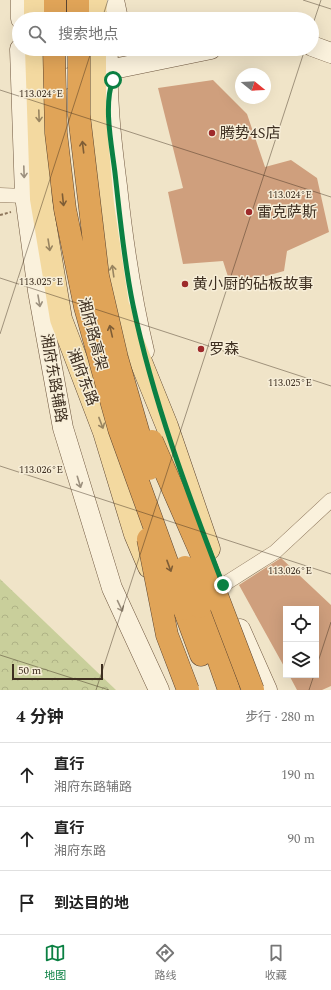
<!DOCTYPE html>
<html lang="zh">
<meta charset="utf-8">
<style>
:root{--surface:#fff;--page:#f2f2f2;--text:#222;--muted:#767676;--line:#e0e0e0;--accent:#0b8043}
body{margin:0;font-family:Spectral,"Noto Sans SC",serif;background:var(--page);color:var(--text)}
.controls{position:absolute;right:12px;bottom:12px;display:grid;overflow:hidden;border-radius:0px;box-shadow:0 4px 16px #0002}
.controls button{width:36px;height:36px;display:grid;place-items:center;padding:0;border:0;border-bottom:1px solid var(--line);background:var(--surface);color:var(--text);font:20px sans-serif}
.compass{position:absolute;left:235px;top:68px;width:36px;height:36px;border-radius:50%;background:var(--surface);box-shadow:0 4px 16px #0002;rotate:108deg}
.scale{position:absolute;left:12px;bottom:10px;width:91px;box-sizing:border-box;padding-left:4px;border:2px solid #3d2e20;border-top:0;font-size:11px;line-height:14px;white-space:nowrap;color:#3d2e20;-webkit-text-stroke:3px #f7eed8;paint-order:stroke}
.stop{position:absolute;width:12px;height:12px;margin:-9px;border:3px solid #0b8043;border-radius:50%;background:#fff}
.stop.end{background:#0b8043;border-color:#fff;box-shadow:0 1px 4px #0008}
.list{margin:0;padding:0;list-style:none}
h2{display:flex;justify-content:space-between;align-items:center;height:52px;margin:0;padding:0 16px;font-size:17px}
h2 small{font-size:13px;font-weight:400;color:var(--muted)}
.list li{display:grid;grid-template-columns:26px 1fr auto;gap:12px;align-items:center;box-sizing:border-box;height:64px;padding:0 16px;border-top:1px solid var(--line)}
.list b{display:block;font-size:15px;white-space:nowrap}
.list p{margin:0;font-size:13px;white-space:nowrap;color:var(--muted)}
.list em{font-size:13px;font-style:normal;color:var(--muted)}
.icon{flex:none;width:22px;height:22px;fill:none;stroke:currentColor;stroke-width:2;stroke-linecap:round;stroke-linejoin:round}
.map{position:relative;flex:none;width:331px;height:690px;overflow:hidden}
.search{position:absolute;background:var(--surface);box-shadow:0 4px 16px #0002;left:12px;right:12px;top:12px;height:44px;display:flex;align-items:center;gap:10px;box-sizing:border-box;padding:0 14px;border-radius:22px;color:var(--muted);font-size:15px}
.sheet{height:244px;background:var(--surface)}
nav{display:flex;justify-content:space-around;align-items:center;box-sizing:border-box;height:56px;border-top:1px solid var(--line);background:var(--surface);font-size:11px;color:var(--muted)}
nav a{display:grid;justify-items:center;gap:2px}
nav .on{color:var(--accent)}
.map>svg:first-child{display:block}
.forest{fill:url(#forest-crowns)}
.building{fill:#cf9f7d}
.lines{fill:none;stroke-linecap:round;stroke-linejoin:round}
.street-casing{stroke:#8d765c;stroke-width:15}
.secondary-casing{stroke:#6f573f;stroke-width:21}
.primary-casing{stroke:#5b4430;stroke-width:23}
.highway-casing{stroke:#5b4430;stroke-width:23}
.path{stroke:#8d765c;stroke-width:2;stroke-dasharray:3 2;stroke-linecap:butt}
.street{stroke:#faf1dc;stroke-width:14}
.secondary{stroke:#faf1dc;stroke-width:20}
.primary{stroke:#f3d9a0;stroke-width:22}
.highway{stroke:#e0a458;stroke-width:22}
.highway-bridge-casing{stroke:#5b4430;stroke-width:23;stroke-linecap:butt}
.highway-bridge{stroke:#e0a458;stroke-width:22}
.oneway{stroke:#988460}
.oneway2{stroke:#7e5d36}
.oneway3{stroke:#9c907e}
.route{stroke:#0b8043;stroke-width:5}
.ticks{fill:none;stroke:#3d2e20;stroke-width:1;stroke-opacity:0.45}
.poi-dot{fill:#9e2a2b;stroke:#f7eed8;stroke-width:1.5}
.labels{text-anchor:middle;stroke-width:3;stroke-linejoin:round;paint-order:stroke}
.poi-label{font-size:15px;fill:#3d2e20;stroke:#f7eed8;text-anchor:start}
.street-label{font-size:15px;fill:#3d2e20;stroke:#f7eed8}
.ticks-label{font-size:10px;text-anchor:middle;fill:#3d2e20;stroke:#f7eed8;stroke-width:3;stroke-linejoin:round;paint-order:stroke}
</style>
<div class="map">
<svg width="331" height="690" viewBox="0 0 331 690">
<defs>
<pattern id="forest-crowns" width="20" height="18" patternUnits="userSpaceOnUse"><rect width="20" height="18" fill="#c9cf9b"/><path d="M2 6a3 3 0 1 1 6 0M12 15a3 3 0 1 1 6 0" fill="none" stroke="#aeb285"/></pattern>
</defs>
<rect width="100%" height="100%" fill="#f0e4c8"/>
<!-- forest -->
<path class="forest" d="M0 579 116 690H0Z"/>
<!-- building -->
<path class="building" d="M213 80 247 114 265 167 291 160 317 178 329 232 287 251 284 271 231 286 223 261 183 264 168 192 183 188 158 88Z
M281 558 331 605V686L322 690H297L289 675H316V609H286V670L239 585Z"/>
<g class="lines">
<!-- street casing -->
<g class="street-casing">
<path id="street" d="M0 195 25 196
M223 585 275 552 331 500"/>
</g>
<!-- secondary casing -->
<g class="secondary-casing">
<path id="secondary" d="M114 0 118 19
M21 19V0
M312 46 331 53
M20 49 25 196 38 291 63 428 112 588 159 690
M108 49C106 95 111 140 117 186 123 242 131 297 144 351
M40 84 211 49
M240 629 267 690"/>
</g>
<!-- primary casing -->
<g class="primary-casing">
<path id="primary" d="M35 0V19
M95 19 96 0
M36 49 41 199 61 319 104 432 135 534 149 567
M95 49V115L103 204 118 305 167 426 209 549"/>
</g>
<!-- highway casing -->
<g class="highway-casing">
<path id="highway" d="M78 0V19
M55 19V0
M200 607 229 690
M184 609 201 655"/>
</g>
<!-- path -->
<path class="path" d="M0 215 11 212"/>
<!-- street -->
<use href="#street" class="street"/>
<!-- secondary -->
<use href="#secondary" class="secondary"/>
<!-- primary -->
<use href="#primary" class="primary"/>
<!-- highway -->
<use href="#highway" class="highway"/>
<!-- highway-bridge casing -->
<g class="highway-bridge-casing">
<path id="highway-bridge" d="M54 49 56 133 65 209 85 307 119 429 184 609
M79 49V115L98 276 117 358 149 469
M152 441 200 551 253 690
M148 539 167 635 188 690
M185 567 200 607"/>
</g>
<!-- highway-bridge -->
<use href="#highway-bridge" class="highway-bridge"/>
</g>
<!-- one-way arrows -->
<defs><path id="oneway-shaft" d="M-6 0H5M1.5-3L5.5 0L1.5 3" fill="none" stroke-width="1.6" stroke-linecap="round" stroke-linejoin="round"/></defs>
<g class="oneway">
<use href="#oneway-shaft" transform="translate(39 116) rotate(88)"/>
<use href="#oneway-shaft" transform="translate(49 245) rotate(81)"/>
<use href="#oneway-shaft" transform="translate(113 271) rotate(-98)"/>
<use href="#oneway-shaft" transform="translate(101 423) rotate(69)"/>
</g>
<g class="oneway2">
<use href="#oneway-shaft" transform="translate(83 147) rotate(-97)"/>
<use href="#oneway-shaft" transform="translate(63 200) rotate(84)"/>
<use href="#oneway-shaft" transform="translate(111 331) rotate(-103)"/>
<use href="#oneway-shaft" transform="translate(169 566) rotate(70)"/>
</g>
<g class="oneway3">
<use href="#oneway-shaft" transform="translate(24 172) rotate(88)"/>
<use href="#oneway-shaft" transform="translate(39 301) rotate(80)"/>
<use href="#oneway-shaft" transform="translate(79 482) rotate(73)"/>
<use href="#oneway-shaft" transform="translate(120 606) rotate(65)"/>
</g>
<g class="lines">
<!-- route -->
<path class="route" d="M113 80C103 105 112 147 115 173 120 217 124 262 133 305 153 401 188 494 223 585"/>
</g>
<!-- ticks -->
<path class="ticks" d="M303 0 331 9M102 19 108 0M312 27 321 0M0 90 331 197M0 278 331 386M0 334 92 49M0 466 331 574M0 655 109 690M316 668 331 622M96 690 305 49M309 690 314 675"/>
<!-- markers -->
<g class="poi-dot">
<circle cx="212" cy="133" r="4"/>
<circle cx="249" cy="212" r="4"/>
<circle cx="185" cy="284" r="4"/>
<circle cx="201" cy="349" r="4"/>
</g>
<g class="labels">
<!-- poi labels -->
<g class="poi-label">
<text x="220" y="138">腾势4S店</text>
<text x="257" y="217">雷克萨斯</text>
<text x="193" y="289">黄小厨的砧板故事</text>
<text x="209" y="354">罗森</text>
</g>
<!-- street labels -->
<g class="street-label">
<text transform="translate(93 334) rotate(75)" y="5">湘府路高架</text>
<text transform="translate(83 377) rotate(69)" y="5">湘府东路</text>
<text transform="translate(54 378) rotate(80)" y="5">湘府东路辅路</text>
</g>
</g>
<g class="ticks-label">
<text x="41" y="97">113.024°E</text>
<text x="290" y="198">113.024°E</text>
<text x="41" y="285">113.025°E</text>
<text x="290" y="386">113.025°E</text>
<text x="41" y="473">113.026°E</text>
<text x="290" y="574">113.026°E</text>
</g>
</svg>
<div class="controls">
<button><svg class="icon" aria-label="locate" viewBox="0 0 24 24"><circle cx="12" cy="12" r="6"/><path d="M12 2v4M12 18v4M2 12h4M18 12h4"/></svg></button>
<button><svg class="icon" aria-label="layers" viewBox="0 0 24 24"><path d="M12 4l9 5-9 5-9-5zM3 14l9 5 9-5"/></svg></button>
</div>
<svg class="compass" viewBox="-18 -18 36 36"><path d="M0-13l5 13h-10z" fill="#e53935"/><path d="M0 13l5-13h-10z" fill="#767676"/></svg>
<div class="scale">50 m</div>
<div class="stop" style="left:113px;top:80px"></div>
<div class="stop end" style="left:223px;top:585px"></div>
<div class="search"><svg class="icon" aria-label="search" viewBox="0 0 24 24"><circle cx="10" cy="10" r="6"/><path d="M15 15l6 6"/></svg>搜索地点</div>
</div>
<section class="sheet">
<h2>4 分钟<small>步行 · 280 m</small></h2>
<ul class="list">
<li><svg class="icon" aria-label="ahead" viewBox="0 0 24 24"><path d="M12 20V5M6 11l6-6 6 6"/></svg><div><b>直行</b><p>湘府东路辅路</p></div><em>190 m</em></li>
<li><svg class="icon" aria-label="ahead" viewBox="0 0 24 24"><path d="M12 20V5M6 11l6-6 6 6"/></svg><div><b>直行</b><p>湘府东路</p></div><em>90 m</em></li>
<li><svg class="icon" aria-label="arrive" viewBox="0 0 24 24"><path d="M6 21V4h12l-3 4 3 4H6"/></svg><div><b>到达目的地</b></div></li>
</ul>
</section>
<nav>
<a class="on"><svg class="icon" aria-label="map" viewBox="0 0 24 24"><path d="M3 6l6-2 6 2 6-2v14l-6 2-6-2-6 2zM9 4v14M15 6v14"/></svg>地图</a>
<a><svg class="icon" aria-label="directions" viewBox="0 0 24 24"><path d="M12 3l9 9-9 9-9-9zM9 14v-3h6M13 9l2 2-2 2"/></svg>路线</a>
<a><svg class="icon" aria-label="saved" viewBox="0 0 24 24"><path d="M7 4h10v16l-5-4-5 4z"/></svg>收藏</a>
</nav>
